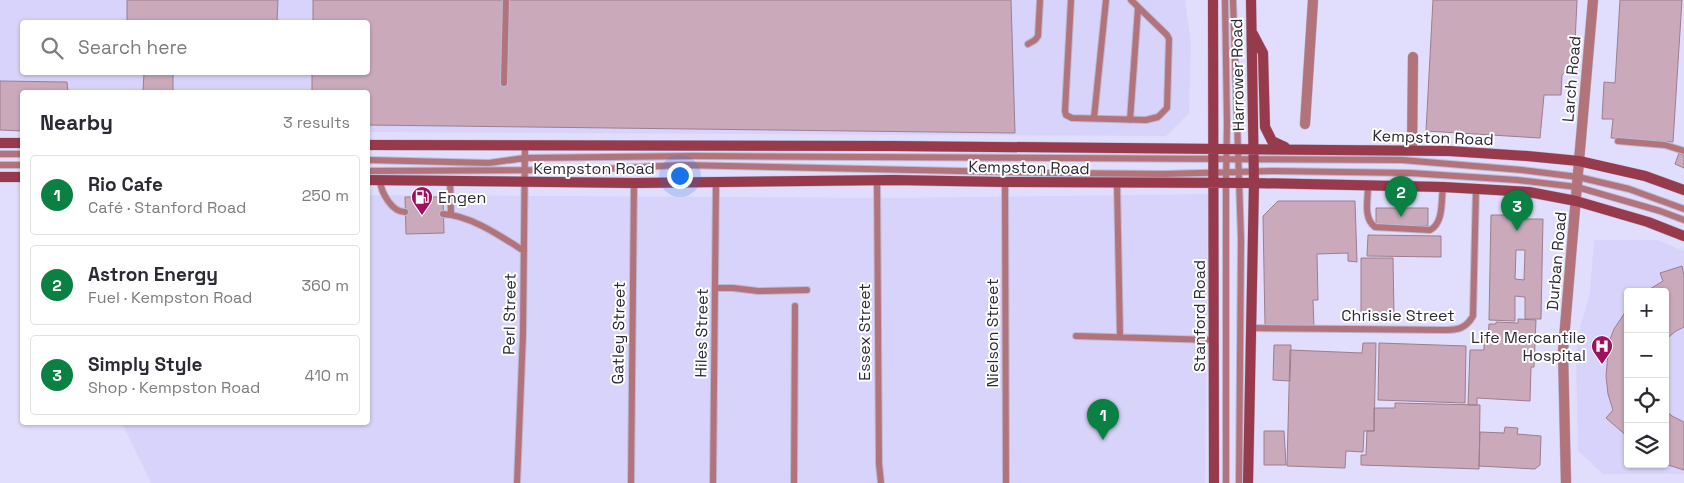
<!DOCTYPE html>
<meta charset="utf-8">
<style>
:root{--surface:#fff;--page:#f2f2f3;--text:#2b2b33;--muted:#7c7c81;--line:#e1e1e2;--accent:#0b8043}
body{margin:0;font-family:"Space Grotesk",sans-serif;background:var(--page);color:var(--text)}
.controls{position:absolute;right:15px;bottom:15px;display:grid;overflow:hidden;border-radius:5px;box-shadow:0 1px 4px #0004}
.controls button{width:45px;height:45px;display:grid;place-items:center;padding:0;border:0;border-bottom:1px solid var(--line);background:var(--surface);color:var(--text);font:25px sans-serif}
.you{position:absolute;left:679px;top:175px;width:18px;height:18px;margin:-12px;border:4px solid #fff;border-radius:50%;background:#1a73e8;box-shadow:0 0 0 8px #1a73e833}
.badge{display:grid;place-items:center;width:32px;height:32px;border-radius:50%;background:var(--accent);color:#fff;font-size:16px;font-weight:700}
.pin{position:absolute;translate:-50% -41px;filter:drop-shadow(0 1px 2px #0008)}
.pin::after{content:'';position:absolute;top:26px;width:18px;height:15px;background:inherit;clip-path:polygon(0 0,100% 0,50% 100%)}
.list{margin:0;padding:0;list-style:none}
h2{display:flex;justify-content:space-between;align-items:center;height:65px;margin:0;padding:0 20px;font-size:21px}
h2 small{font-size:16px;font-weight:400;color:var(--muted)}
.list li{display:grid;grid-template-columns:32px 1fr auto;gap:15px;align-items:center;box-sizing:border-box;height:80px;margin:0 10px 10px;padding:0 10px;border:1px solid var(--line);border-radius:5px}
.list b{display:block;font-size:19px;white-space:nowrap}
.list p{margin:0;font-size:16px;white-space:nowrap;color:var(--muted)}
.list em{font-size:16px;font-style:normal;color:var(--muted)}
.icon{flex:none;width:28px;height:28px;fill:none;stroke:currentColor;stroke-width:2;stroke-linecap:round;stroke-linejoin:round}
.map{position:relative;flex:none;width:1684px;height:483px;overflow:hidden}
.search{position:absolute;background:var(--surface);box-shadow:0 1px 4px #0004;left:20px;top:20px;width:350px;height:55px;display:flex;align-items:center;gap:12px;box-sizing:border-box;padding:0 18px;border-radius:5px;color:var(--muted);font-size:19px}
.panel{position:absolute;background:var(--surface);box-shadow:0 1px 4px #0004;left:20px;top:90px;width:350px;height:335px;border-radius:5px}
.map>svg:first-child{display:block}
.built{fill:#d8d3fa;fill-rule:evenodd}
.building{fill:#c9a9ba;stroke:#9c7e8e;fill-rule:evenodd}
.lines{fill:none;stroke-linecap:round;stroke-linejoin:round}
.service-casing{stroke:#bdb9d5;stroke-width:8}
.minor-casing{stroke:#bdb9d5;stroke-width:11}
.tertiary-casing{stroke:#bdb9d5;stroke-width:11}
.secondary-casing{stroke:#bdb9d5;stroke-width:11}
.service{stroke:#b3737b;stroke-width:6}
.minor{stroke:#b3737b;stroke-width:10}
.tertiary{stroke:#b3737b;stroke-width:10}
.secondary{stroke:#963a4c;stroke-width:10}
.labels{text-anchor:middle;stroke-width:4;stroke-linejoin:round;paint-order:stroke}
.street-label{font-size:16px;fill:#2b2a36;stroke:#fff}
.poi-label{font-size:16px;fill:#2b2a36;stroke:#fff;text-anchor:start}
</style>
<div class="map">
<svg width="1684" height="483" viewBox="0 0 1684 483">
<rect width="100%" height="100%" fill="#e1ddfd"/>
<!-- built -->
<path class="built" d="M0 0H1185L1191 45 1189 113 1166 136 368 132V92H22V130H0ZM22 22H368V72H22Z
M1208 194 1205 483H151L122 423 368 422V195L891 198Z
M1594 240H1657L1684 251V474H1603L1578 451 1576 354 1580 327 1590 293ZM1628 292H1665V464H1628Z"/>
<!-- building -->
<path class="building" d="M127 0H278L277 22H127Z
M313 0H1011L1015 133 368 125V92H312V72H368V22H313Z
M1433 0H1577L1574 64 1562 75 1561 95H1544L1540 138 1426 131Z
M1620 0H1682L1673 142 1611 138 1613 119H1602L1604 82 1615 83Z
M144 72H173V92H143Z
M0 81 67 82 68 92H22V131L0 130Z
M1679 153 1684 156V168L1675 164Z
M405 197H443L444 233 406 234Z
M1278 201H1355L1357 262 1348 261V253L1317 254 1318 300H1313L1314 327 1265 325 1263 216Z
M1376 208H1428V226H1376Z
M1491 215H1516V219H1543L1541 319H1525V297L1515 296V321L1489 320ZM1516 250H1525L1524 280 1515 279Z
M1368 235 1441 236V257L1367 256Z
M1361 258H1393L1394 315H1361Z
M1682 266 1684 276V327L1676 331 1665 340V292H1645L1663 281 1660 273Z
M1628 308V437L1606 418 1613 410 1608 394 1606 376 1608 354 1612 343 1609 342 1614 329Z
M1518 319 1536 320 1534 367H1531L1530 401 1477 398V405H1468L1470 350H1484V338H1488L1489 324H1496V322L1518 323Z
M1363 343H1376L1374 431H1364L1363 452 1346 451 1345 468 1287 466 1290 350 1362 353Z
M1379 343 1466 346 1465 403 1378 400Z
M1274 345H1291L1290 381 1273 380Z
M1395 403 1480 405 1479 469 1361 465V455H1366L1367 431H1374V408H1395Z
M1665 410 1672 416 1684 422V470L1665 464Z
M1505 427 1518 428 1517 434 1541 436 1540 465 1535 469 1479 466 1480 432 1504 433Z
M1264 431H1284L1286 465H1264Z"/>
<g class="lines">
<!-- service casing -->
<g class="service-casing">
<path id="service" d="M1071 0 1065 111 1066 115 1072 118 1146 120 1158 117 1167 108 1169 39 1167 35 1131 0
M1225 0 1227 123 1226 183V483
M1233 0 1241 239 1239 483
M1028 44 1035 40 1038 36 1040 0
M504 83 506 0
M1094 118 1106 0
M1130 120 1138 8
M1618 141 1665 145 1684 151
M0 154H22
M368 160 489 163 525 158 691 156 1402 160 1522 170 1578 177 1629 189 1684 209
M0 165H22
M368 171 581 170 681 165 1050 173 1164 174 1273 171 1410 173 1517 180 1577 187 1660 211 1684 220
M380 180C381 193 392 212 405 212
M877 180 879 464 881 483
M450 181 451 214
M1005 182 1006 483
M1117 183 1120 336
M1368 186C1368 200 1363 218 1375 227L1430 230C1444 223 1441 200 1443 187
M443 214C470 215 502 237 524 251
M715 288H733L758 291 807 290
M1250 328 1445 330C1459 330 1466 328 1473 316L1476 189
M1076 336 1213 340
M517 483 523 334 525 145
M631 483 634 183
M713 483 716 182
M794 483 795 306"/>
</g>
<!-- minor casing -->
<g class="minor-casing">
<path id="minor" d="M1305 124 1313 0
M1412 150 1413 57
M1579 161 1593 0"/>
</g>
<!-- tertiary casing -->
<g class="tertiary-casing">
<path id="tertiary" d="M1566 483 1563 351 1579 161"/>
</g>
<!-- secondary casing -->
<g class="secondary-casing">
<path id="secondary" d="M1213 0 1214 483
M1253 34 1263 53 1265 127 1272 141 1285 147
M0 143H22
M368 145 892 146 1449 151 1527 156 1579 161 1645 176 1684 190
M0 177H22
M368 180 634 183 893 180 1005 182 1254 183 1443 187 1529 192 1576 201 1648 222 1684 236
M1248 483 1254 183 1251 0"/>
</g>
<!-- service -->
<use href="#service" class="service"/>
<!-- minor -->
<use href="#minor" class="minor"/>
<!-- tertiary -->
<use href="#tertiary" class="tertiary"/>
<!-- secondary -->
<use href="#secondary" class="secondary"/>
</g>
<!-- icons -->
<defs>
<g id="fuel-pin" transform="scale(1.125)"><path d="M0 17L-7.5 6A9.5 9.5 0 1 1 7.5 6Z" fill="#9f115c" stroke="#fff"/><path d="M-5.5-6h7V0h2V4h1.3V-2.5L3-4.5l.8-.8L6-3V5H2.5V1h-1V6h-7ZM-4.2-4.7v3.2H.2V-4.7Z" fill="#fff"/></g>
<g id="hospital-pin" transform="scale(1.125)"><path d="M0 17L-7.5 6A9.5 9.5 0 1 1 7.5 6Z" fill="#9f115c" stroke="#fff"/><path d="M-5-5h3v3.5h4V-5h3V5h-3V1.5h-4V5h-3Z" fill="#fff"/></g>
</defs>
<g fill-rule="evenodd">
<use href="#fuel-pin" x="422" y="197"/>
<use href="#hospital-pin" x="1602" y="346"/>
</g>
<g class="labels">
<!-- street labels -->
<g class="street-label">
<text transform="translate(1237 75) rotate(-91)" y="6">Harrower Road</text>
<text transform="translate(1571 79) rotate(-85)" y="6">Larch Road</text>
<text transform="translate(1433 137) rotate(2)" y="6">Kempston Road</text>
<text transform="translate(1029 167) rotate(1)" y="6">Kempston Road</text>
<text x="594" y="174">Kempston Road</text>
<text transform="translate(1556 261) rotate(-85)" y="6">Durban Road</text>
<text transform="translate(509 314) rotate(-89)" y="6">Perl Street</text>
<text x="1398" y="321">Chrissie Street</text>
<text transform="translate(1199 316) rotate(-90)" y="6">Stanford Road</text>
<text transform="translate(864 332) rotate(-90)" y="6">Essex Street</text>
<text transform="translate(618 333) rotate(-89)" y="6">Gatley Street</text>
<text transform="translate(701 333) rotate(-89)" y="6">Hiles Street</text>
<text transform="translate(992 333) rotate(-90)" y="6">Nielson Street</text>
</g>
<!-- poi labels -->
<g class="poi-label">
<text x="438" y="203">Engen</text>
<text x="1586" y="343" text-anchor="end">Life Mercantile<tspan x="1586" dy="18">Hospital</tspan></text>
</g>
</g>
</svg>
<div class="controls">
<button>+</button>
<button>−</button>
<button><svg class="icon" aria-label="locate" viewBox="0 0 24 24"><circle cx="12" cy="12" r="6"/><path d="M12 2v4M12 18v4M2 12h4M18 12h4"/></svg></button>
<button><svg class="icon" aria-label="layers" viewBox="0 0 24 24"><path d="M12 4l9 5-9 5-9-5zM3 14l9 5 9-5"/></svg></button>
</div>
<div class="you"></div>
<div class="pin badge" style="left:1103px;top:440px">1</div>
<div class="pin badge" style="left:1401px;top:217px">2</div>
<div class="pin badge" style="left:1517px;top:231px">3</div>
<div class="search"><svg class="icon" aria-label="search" viewBox="0 0 24 24"><circle cx="10" cy="10" r="6"/><path d="M15 15l6 6"/></svg>Search here</div>
<section class="panel">
<h2>Nearby<small>3 results</small></h2>
<ul class="list">
<li><span class="badge">1</span><div><b>Rio Cafe</b><p>Café · Stanford Road</p></div><em>250 m</em></li>
<li><span class="badge">2</span><div><b>Astron Energy</b><p>Fuel · Kempston Road</p></div><em>360 m</em></li>
<li><span class="badge">3</span><div><b>Simply Style</b><p>Shop · Kempston Road</p></div><em>410 m</em></li>
</ul>
</section>
</div>
